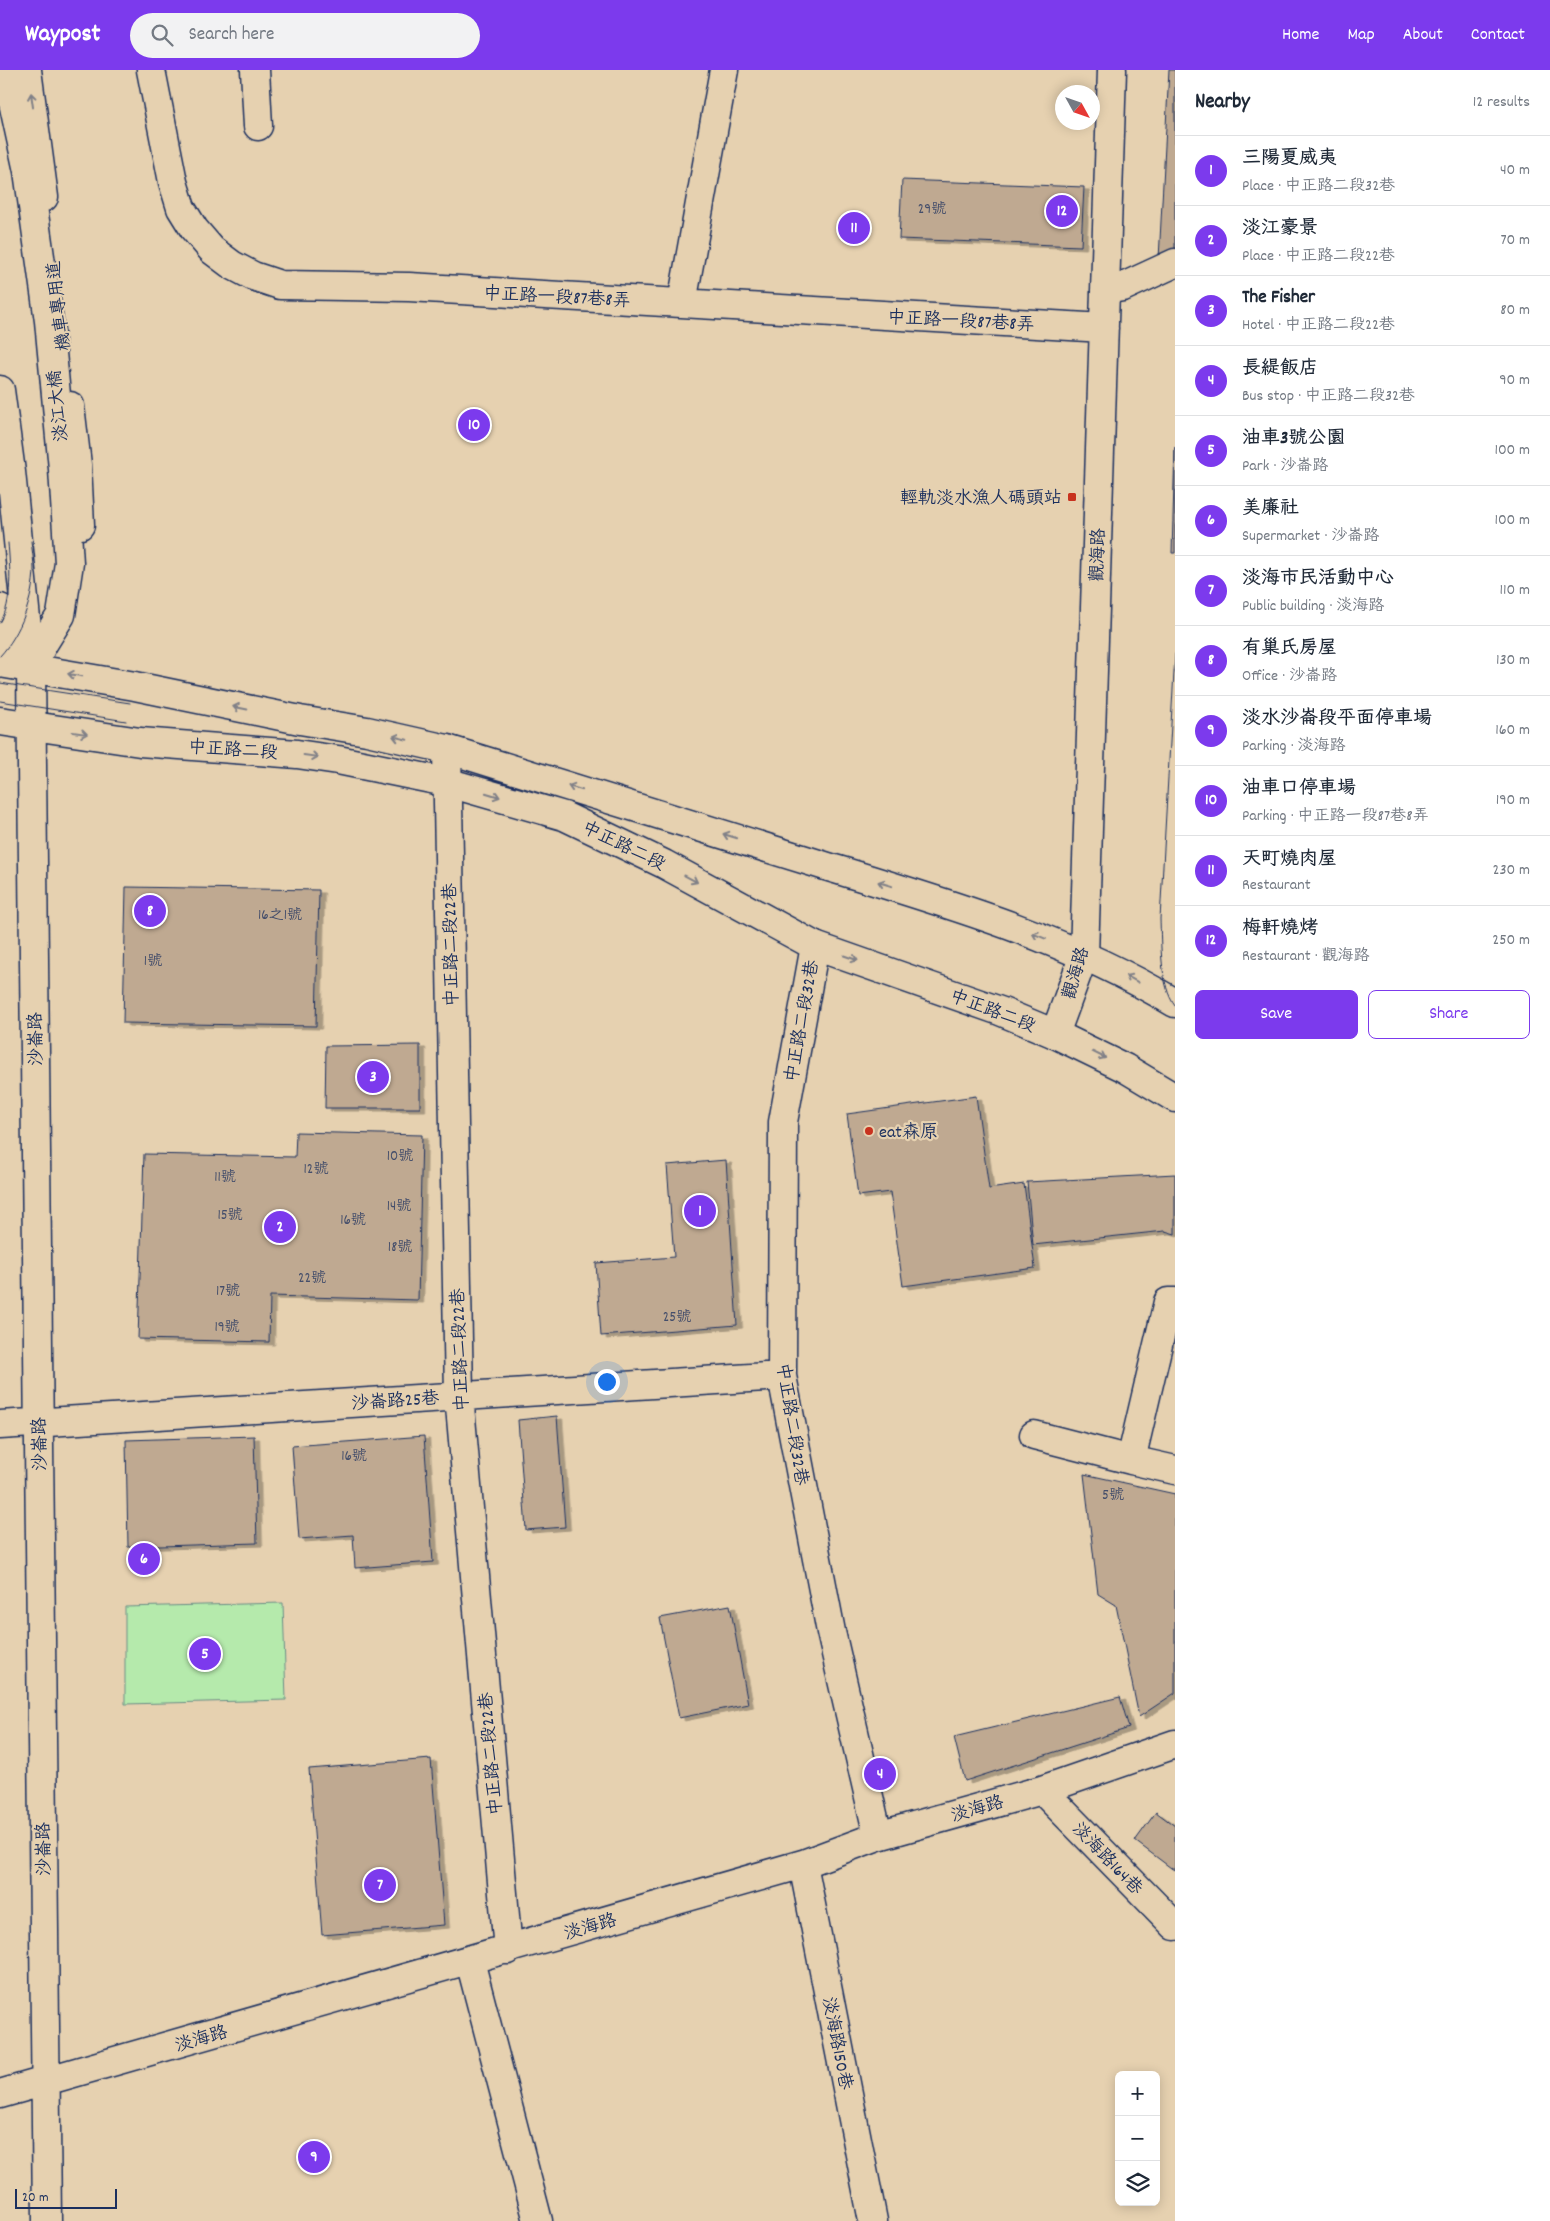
<!DOCTYPE html>
<meta charset="utf-8">
<style>
:root{--surface:#fff;--page:#f2f2f3;--text:#1f2937;--muted:#747a83;--line:#e0e1e3;--accent:#7c3aed}
body{margin:0;font-family:Dekko,"LXGW WenKai TC",sans-serif;background:var(--page);color:var(--text)}
.controls{position:absolute;right:15px;bottom:15px;display:grid;overflow:hidden;border-radius:8px;box-shadow:0 2px 12px #0003}
.controls button{width:45px;height:45px;display:grid;place-items:center;padding:0;border:0;border-bottom:1px solid var(--line);background:var(--surface);color:var(--text);font:25px sans-serif}
.compass{position:absolute;left:1055px;top:15px;width:45px;height:45px;border-radius:50%;background:var(--surface);box-shadow:0 2px 12px #0003;rotate:130deg}
.scale{position:absolute;left:15px;bottom:12px;width:102px;box-sizing:border-box;padding-left:5px;border:2px solid #1b2f5e;border-top:0;font-size:14px;line-height:18px;white-space:nowrap;color:#1b2f5e;-webkit-text-stroke:4px #e6d1b0;paint-order:stroke}
.you{position:absolute;left:606px;top:1311px;width:18px;height:18px;margin:-12px;border:4px solid #fff;border-radius:50%;background:#1a73e8;box-shadow:0 0 0 8px #1a73e833}
.badge{display:grid;place-items:center;width:32px;height:32px;border-radius:50%;background:var(--accent);color:#fff;font-size:16px;font-weight:700}
.pin{position:absolute;translate:-50% -50%;border:2px solid #fff;box-shadow:0 1px 5px #0006}
.list{margin:0;padding:0;list-style:none}
h2{display:flex;justify-content:space-between;align-items:center;height:65px;margin:0;padding:0 20px;font-size:21px}
h2 small{font-size:16px;font-weight:400;color:var(--muted)}
.list li{display:grid;grid-template-columns:32px 1fr auto;gap:15px;align-items:center;box-sizing:border-box;height:70px;padding:0 20px;border-top:1px solid var(--line)}
.list b{display:block;font-size:19px;white-space:nowrap}
.list p{margin:0;font-size:16px;white-space:nowrap;color:var(--muted)}
.list em{font-size:16px;font-style:normal;color:var(--muted)}
.actions{display:flex;gap:10px;padding:15px 20px}
.actions a{flex:1;padding:11px 0;border:1px solid var(--accent);border-radius:8px;text-align:center;font-size:18px;color:var(--accent)}
.actions .main{background:var(--accent);color:#fff}
.icon{flex:none;width:28px;height:28px;fill:none;stroke:currentColor;stroke-width:2;stroke-linecap:round;stroke-linejoin:round}
.map{position:relative;flex:none;width:1175px;height:2151px;overflow:hidden}
header{display:flex;align-items:center;gap:30px;box-sizing:border-box;height:70px;padding:0 25px;background:var(--accent);color:#fff}
header strong{font-size:24px}
nav{display:flex;gap:28px;margin-inline-start:auto;font-size:18px}
.search{width:350px;height:45px;background:var(--page);display:flex;align-items:center;gap:12px;box-sizing:border-box;padding:0 18px;border-radius:28px;color:var(--muted);font-size:19px}
main{display:flex}
aside{flex:1;background:var(--surface)}
.map>svg:first-child{display:block}
.green{fill:#b5eaac;stroke:#688c85}
.building{fill:#bfa991;stroke:#1b2f5e;filter:url(#shadow)}
.lines{fill:none;stroke-linecap:round;stroke-linejoin:round}
.minor-casing{stroke:#1b2f5e;stroke-width:31}
.major-casing{stroke:#1b2f5e;stroke-width:31}
.highway-casing{stroke:#1b2f5e;stroke-width:31}
.minor{stroke:#e6d1b0;stroke-width:28}
.major{stroke:#e6d1b0;stroke-width:28}
.highway{stroke:#e6d1b0;stroke-width:28}
.tram{stroke:#1b2f5e;stroke-width:1}
.oneway{stroke:#808087}
.poi-dot{fill:#c8321e;stroke:#e6d1b0;stroke-width:2}
.labels{text-anchor:middle;stroke-width:4.5;stroke-linejoin:round;paint-order:stroke}
.number-label{font-size:15px;fill:#444e6b}
.street-label{font-size:18px;fill:#1b2f5e;stroke:#e6d1b0}
.poi-label{font-size:18px;fill:#1b2f5e;stroke:#e6d1b0;text-anchor:end}
</style>
<header>
<strong>Waypost</strong>
<div class="search"><svg class="icon" aria-label="search" viewBox="0 0 24 24"><circle cx="10" cy="10" r="6"/><path d="M15 15l6 6"/></svg>Search here</div>
<nav><a>Home</a><a>Map</a><a>About</a><a>Contact</a></nav>
</header>
<main>
<div class="map">
<svg width="1175" height="2151" viewBox="0 0 1175 2151">
<defs>
<filter id="shadow"><feDropShadow dx="5.5" dy="3" stdDeviation="0" flood-color="#0004"/></filter>
</defs>
<rect width="100%" height="100%" fill="#e6d1b0"/>
<filter id="ink" filterUnits="userSpaceOnUse"><feTurbulence type="fractalNoise" baseFrequency=".02" numOctaves="2"/><feDisplacementMap in="SourceGraphic" scale="10" xChannelSelector="R" yChannelSelector="G"/><feConvolveMatrix kernelMatrix="1 2 1 2 8 2 1 2 1" color-interpolation-filters="sRGB"/></filter>
<g filter="url(#ink)">
<!-- green -->
<path class="green" d="M283 1533 286 1630 125 1634V1537Z"/>
<!-- building -->
<path class="building" d="M1169 0H1175V183L1159 189Z
M902 110 1084 117 1081 176 899 169Z
M1175 377V483H1172Z
M126 817 319 820 316 956 123 953Z
M420 975V1038H325L326 976Z
M976 1026 989 1119 1024 1114 1035 1198 903 1216 890 1122 858 1126 847 1044Z
M296 1062 422 1065 418 1230 270 1226 269 1272 138 1269 144 1084 295 1087Z
M726 1090 737 1255 601 1266 596 1193 674 1187 667 1095Z
M1175 1104V1164L1165 1161 1033 1175 1027 1112Z
M557 1346 565 1457 526 1460 518 1350Z
M254 1366 257 1473 128 1477 126 1370Z
M424 1366 433 1492 355 1498 353 1465 299 1469 292 1376Z
M1084 1404 1175 1424V1623L1139 1647 1116 1535 1098 1524Z
M730 1535 748 1634 679 1648 660 1548Z
M1120 1627 1129 1658 965 1711 954 1667Z
M431 1689 444 1855 322 1865 309 1699Z
M1156 1742 1175 1756V1801L1135 1771Z"/>
<g class="lines">
<!-- minor casing -->
<g class="minor-casing">
<path id="minor" d="M27 0 44 127
M151 0 173 112 181 138 194 159 212 180 232 195 253 206 280 215 409 217 1104 258
M255 0 258 56
M1105 220 1123 217 1175 193
M682 233 724 0
M0 320 11 402 31 598 47 2151
M70 336 77 395 80 455
M447 679 459 1325 508 1880
M815 876 783 1052 782 1306 831 1562 878 1766
M1055 964 1084 885 1112 0
M1175 1232H1168L1131 1390 1175 1400
M0 1355 782 1306
M1034 1365 1131 1390
M1042 1720 1175 1856
M803 1794 873 2151
M470 1891 538 2151
M0 2024 803 1794 878 1766 1042 1720 1175 1674"/>
</g>
<!-- major casing -->
<g class="major-casing">
<path id="major" d="M0 593 135 616 300 650 367 661 447 679C572 717 697 756 822 795 943 832 1066 867 1175 933
M0 651 140 672 297 684 338 690 446 712 564 746 664 794 815 876 1000 941 1055 964 1125 998 1175 1028"/>
</g>
<!-- highway casing -->
<g class="highway-casing">
<path id="highway" d="M0 538 9 576 31 598 43 574 61 545 69 493 63 399 49 251 28 101 6 0"/>
</g>
<!-- minor -->
<use href="#minor" class="minor"/>
<!-- major -->
<use href="#major" class="major"/>
<!-- highway -->
<use href="#highway" class="highway"/>
<!-- tram -->
<path class="tram" d="M0 553C13 533 10 496 8 473
M1175 584 1160 849C1161 873 1160 916 1175 936
M0 586C21 563 33 529 34 499 34 490 32 480 31 471
M0 613 130 633
M0 631 126 651"/>
</g>
<!-- one-way arrows -->
<defs><path id="oneway-shaft" d="M-6 0H5M1.5-3L5.5 0L1.5 3" fill="none" stroke-width="1.6" stroke-linecap="round" stroke-linejoin="round" transform="scale(1.25)"/></defs>
<g class="oneway">
<use href="#oneway-shaft" transform="translate(32 30) rotate(-98)"/>
<use href="#oneway-shaft" transform="translate(75 605) rotate(-170)"/>
<use href="#oneway-shaft" transform="translate(240 638) rotate(-168)"/>
<use href="#oneway-shaft" transform="translate(80 663) rotate(8)"/>
<use href="#oneway-shaft" transform="translate(400 668) rotate(-167)"/>
<use href="#oneway-shaft" transform="translate(311 686) rotate(8)"/>
<use href="#oneway-shaft" transform="translate(575 718) rotate(-163)"/>
<use href="#oneway-shaft" transform="translate(493 725) rotate(17)"/>
<use href="#oneway-shaft" transform="translate(730 766) rotate(-163)"/>
<use href="#oneway-shaft" transform="translate(691 809) rotate(28)"/>
<use href="#oneway-shaft" transform="translate(885 814) rotate(-163)"/>
<use href="#oneway-shaft" transform="translate(1039 866) rotate(-158)"/>
<use href="#oneway-shaft" transform="translate(851 888) rotate(19)"/>
<use href="#oneway-shaft" transform="translate(1132 909) rotate(-151)"/>
<use href="#oneway-shaft" transform="translate(1099 985) rotate(26)"/>
</g>
</g>
<!-- markers -->
<g class="poi-dot">
<rect x="1067" y="422" width="10" height="10" rx="2.5"/>
<circle cx="869" cy="1061" r="5"/>
</g>
<g class="labels">
<!-- number labels -->
<g class="number-label">
<text x="932" y="143">29號</text>
<text x="280" y="849">16之1號</text>
<text x="153" y="895">1號</text>
<text x="400" y="1090">10號</text>
<text x="316" y="1103">12號</text>
<text x="225" y="1111">11號</text>
<text x="399" y="1140">14號</text>
<text x="230" y="1149">15號</text>
<text x="353" y="1154">16號</text>
<text x="400" y="1181">18號</text>
<text x="312" y="1212">22號</text>
<text x="228" y="1225">17號</text>
<text x="677" y="1251">25號</text>
<text x="227" y="1261">19號</text>
<text x="354" y="1390">16號</text>
<text x="1113" y="1429">5號</text>
</g>
<!-- street labels -->
<g class="street-label">
<text transform="translate(557 226) rotate(3)" y="6">中正路一段87巷8弄</text>
<text transform="translate(58 236) rotate(-97)" y="6">機車專用道</text>
<text transform="translate(961 250) rotate(3)" y="6">中正路一段87巷8弄</text>
<text transform="translate(57 336) rotate(-96)" y="6">淡江大橋</text>
<text transform="translate(1097 485) rotate(-88)" y="6">觀海路</text>
<text transform="translate(233 679) rotate(4)" y="6">中正路二段</text>
<text transform="translate(624 775) rotate(26)" y="6">中正路二段</text>
<text transform="translate(450 875) rotate(-91)" y="6">中正路二段22巷</text>
<text transform="translate(1075 903) rotate(-74)" y="6">觀海路</text>
<text transform="translate(993 940) rotate(21)" y="6">中正路二段</text>
<text transform="translate(801 951) rotate(-80)" y="6">中正路二段32巷</text>
<text transform="translate(35 969) rotate(-91)" y="6">沙崙路</text>
<text transform="translate(459 1280) rotate(-92)" y="6">中正路二段22巷</text>
<text transform="translate(395 1330) rotate(-4)" y="6">沙崙路25巷</text>
<text transform="translate(793 1354) rotate(81)" y="6">中正路二段32巷</text>
<text transform="translate(39 1374) rotate(-91)" y="6">沙崙路</text>
<text transform="translate(490 1684) rotate(-95)" y="6">中正路二段22巷</text>
<text transform="translate(977 1738) rotate(-16)" y="6">淡海路</text>
<text transform="translate(43 1779) rotate(-91)" y="6">沙崙路</text>
<text transform="translate(1108 1788) rotate(46)" y="6">淡海路164巷</text>
<text transform="translate(590 1856) rotate(-16)" y="6">淡海路</text>
<text transform="translate(201 1968) rotate(-16)" y="6">淡海路</text>
<text transform="translate(838 1973) rotate(79)" y="6">淡海路150巷</text>
</g>
<!-- poi labels -->
<g class="poi-label">
<text x="1062" y="433">輕軌淡水漁人碼頭站</text>
<text x="879" y="1067" text-anchor="start">eat森原</text>
</g>
</g>
</svg>
<div class="controls">
<button>+</button>
<button>−</button>
<button><svg class="icon" aria-label="layers" viewBox="0 0 24 24"><path d="M12 4l9 5-9 5-9-5zM3 14l9 5 9-5"/></svg></button>
</div>
<svg class="compass" viewBox="-18 -18 36 36"><path d="M0-13l5 13h-10z" fill="#e53935"/><path d="M0 13l5-13h-10z" fill="#747a83"/></svg>
<div class="scale">20 m</div>
<div class="you"></div>
<div class="pin badge" style="left:700px;top:1141px">1</div>
<div class="pin badge" style="left:280px;top:1157px">2</div>
<div class="pin badge" style="left:373px;top:1007px">3</div>
<div class="pin badge" style="left:880px;top:1704px">4</div>
<div class="pin badge" style="left:205px;top:1584px">5</div>
<div class="pin badge" style="left:144px;top:1489px">6</div>
<div class="pin badge" style="left:380px;top:1815px">7</div>
<div class="pin badge" style="left:150px;top:841px">8</div>
<div class="pin badge" style="left:314px;top:2087px">9</div>
<div class="pin badge" style="left:474px;top:355px">10</div>
<div class="pin badge" style="left:854px;top:158px">11</div>
<div class="pin badge" style="left:1062px;top:141px">12</div>
</div>
<aside>
<h2>Nearby<small>12 results</small></h2>
<ul class="list">
<li><span class="badge">1</span><div><b>三陽夏威夷</b><p>Place · 中正路二段32巷</p></div><em>40 m</em></li>
<li><span class="badge">2</span><div><b>淡江豪景</b><p>Place · 中正路二段22巷</p></div><em>70 m</em></li>
<li><span class="badge">3</span><div><b>The Fisher</b><p>Hotel · 中正路二段22巷</p></div><em>80 m</em></li>
<li><span class="badge">4</span><div><b>長緹飯店</b><p>Bus stop · 中正路二段32巷</p></div><em>90 m</em></li>
<li><span class="badge">5</span><div><b>油車3號公園</b><p>Park · 沙崙路</p></div><em>100 m</em></li>
<li><span class="badge">6</span><div><b>美廉社</b><p>Supermarket · 沙崙路</p></div><em>100 m</em></li>
<li><span class="badge">7</span><div><b>淡海市民活動中心</b><p>Public building · 淡海路</p></div><em>110 m</em></li>
<li><span class="badge">8</span><div><b>有巢氏房屋</b><p>Office · 沙崙路</p></div><em>130 m</em></li>
<li><span class="badge">9</span><div><b>淡水沙崙段平面停車場</b><p>Parking · 淡海路</p></div><em>160 m</em></li>
<li><span class="badge">10</span><div><b>油車口停車場</b><p>Parking · 中正路一段87巷8弄</p></div><em>190 m</em></li>
<li><span class="badge">11</span><div><b>天町燒肉屋</b><p>Restaurant</p></div><em>230 m</em></li>
<li><span class="badge">12</span><div><b>梅軒燒烤</b><p>Restaurant · 觀海路</p></div><em>250 m</em></li>
</ul>
<div class="actions"><a class="main">Save</a><a>Share</a></div>
</aside>
</main>
